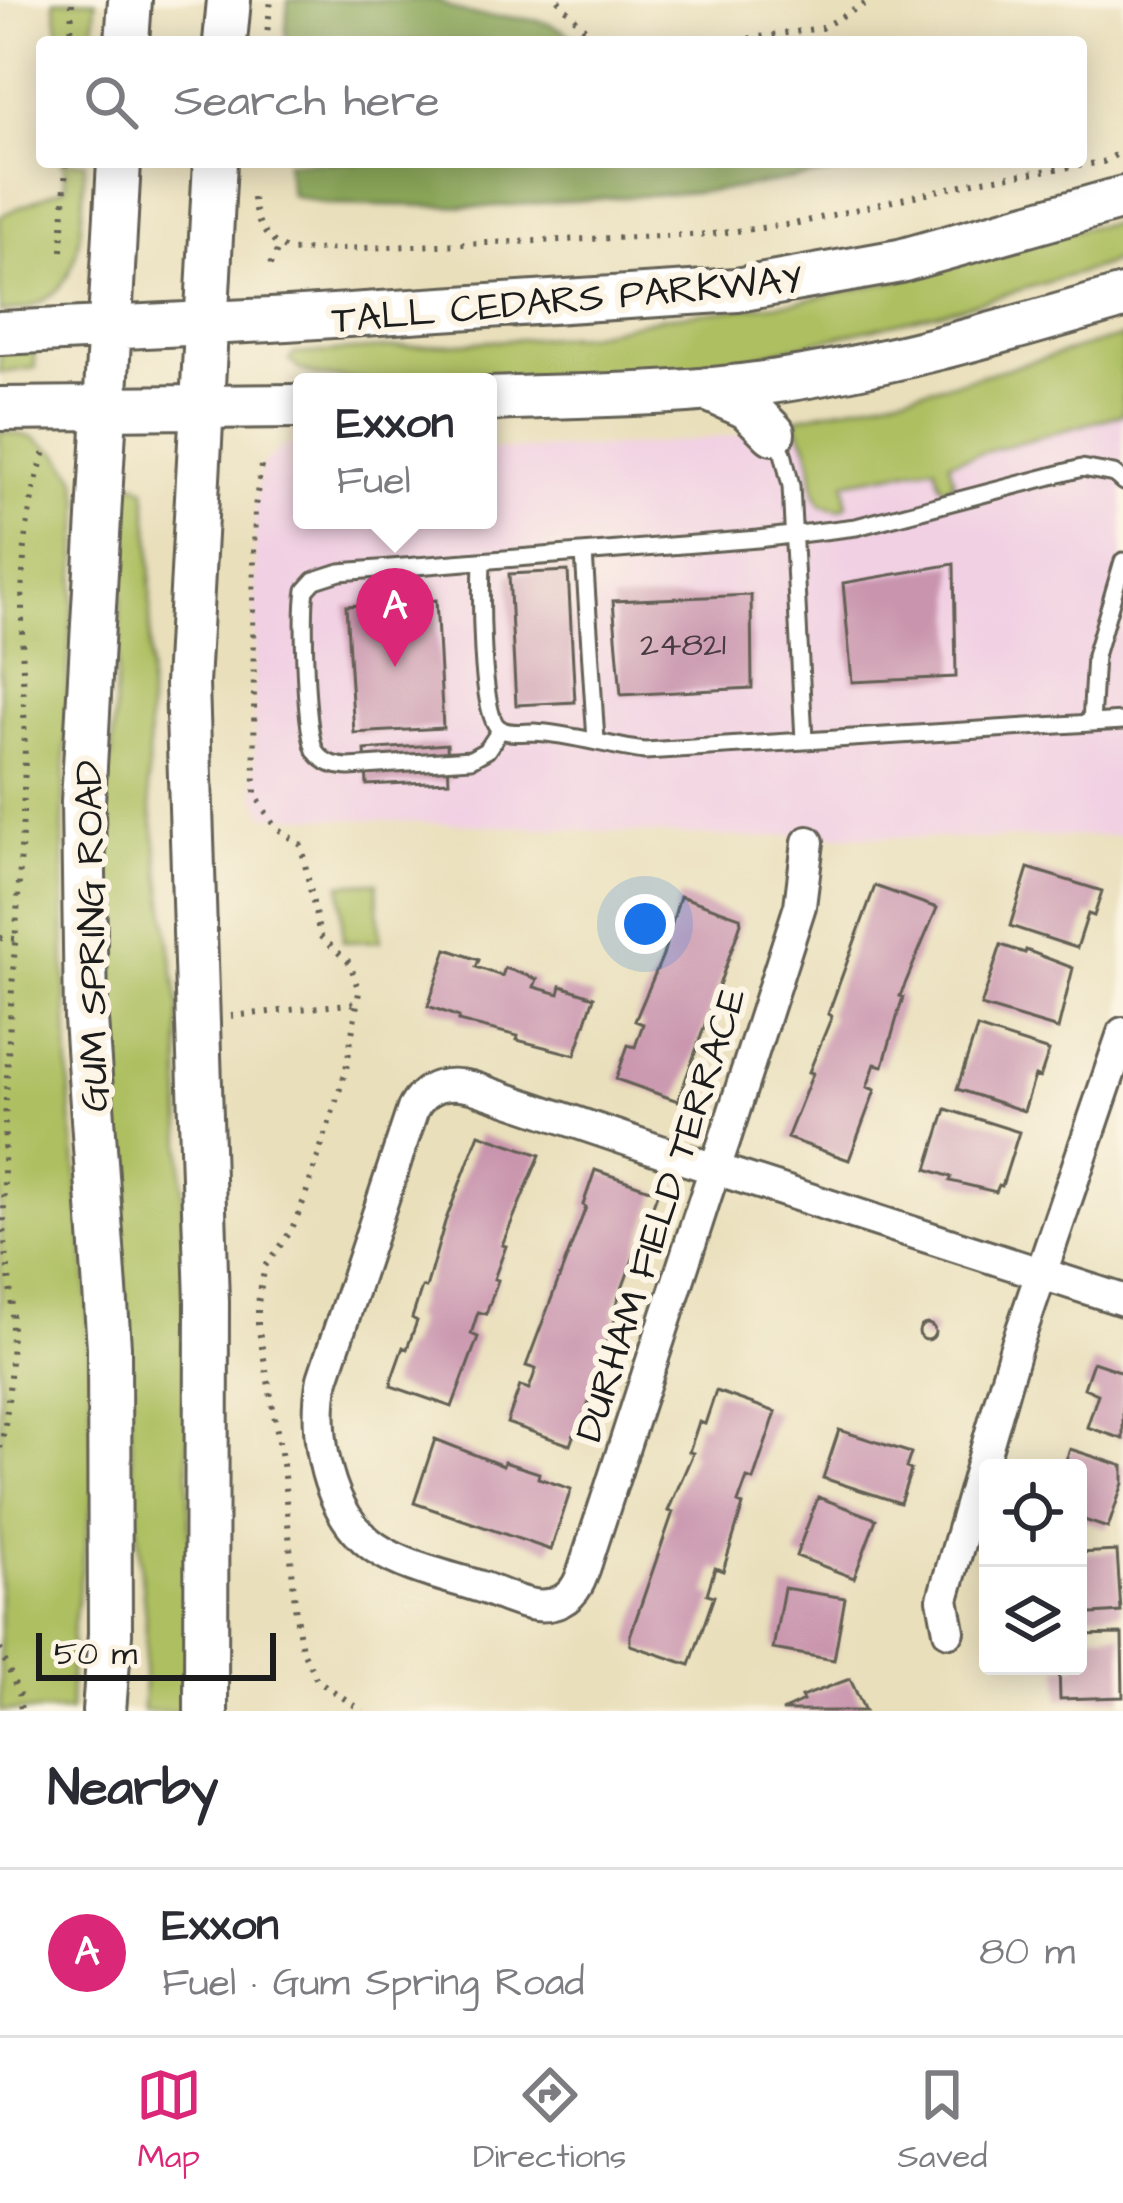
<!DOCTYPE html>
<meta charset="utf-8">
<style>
:root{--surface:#fff;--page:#f7f7f7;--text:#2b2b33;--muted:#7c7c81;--line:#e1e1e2;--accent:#db2777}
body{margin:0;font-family:"Architects Daughter",sans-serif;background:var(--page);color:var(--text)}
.controls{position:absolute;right:36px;bottom:36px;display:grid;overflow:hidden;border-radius:12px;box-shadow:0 6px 30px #0003}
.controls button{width:108px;height:108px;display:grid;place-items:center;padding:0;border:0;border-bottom:3px solid var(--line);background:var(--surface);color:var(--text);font:60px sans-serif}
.scale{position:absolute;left:36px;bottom:30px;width:240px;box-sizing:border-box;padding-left:12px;border:6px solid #1c1c1c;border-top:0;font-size:33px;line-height:42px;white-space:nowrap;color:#1c1c1c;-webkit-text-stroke:9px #fcf5e5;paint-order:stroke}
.you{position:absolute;left:645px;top:924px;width:42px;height:42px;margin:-30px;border:9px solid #fff;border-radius:50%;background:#1a73e8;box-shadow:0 0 0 18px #1a73e833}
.badge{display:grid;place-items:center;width:78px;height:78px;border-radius:50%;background:var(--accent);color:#fff;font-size:39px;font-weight:700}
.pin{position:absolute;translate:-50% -99px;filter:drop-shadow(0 3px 6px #0008)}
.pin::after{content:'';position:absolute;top:63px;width:42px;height:36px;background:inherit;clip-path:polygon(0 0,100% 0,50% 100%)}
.popup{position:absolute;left:293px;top:373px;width:204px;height:156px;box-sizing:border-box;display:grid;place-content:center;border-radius:12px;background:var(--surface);filter:drop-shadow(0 3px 9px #0005);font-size:39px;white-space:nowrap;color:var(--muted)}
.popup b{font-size:45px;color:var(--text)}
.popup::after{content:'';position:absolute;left:50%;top:100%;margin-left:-24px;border:24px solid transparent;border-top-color:var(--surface)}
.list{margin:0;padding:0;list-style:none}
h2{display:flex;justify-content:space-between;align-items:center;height:156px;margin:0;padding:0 48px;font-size:51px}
h2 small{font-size:39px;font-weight:400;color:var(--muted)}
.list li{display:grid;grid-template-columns:78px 1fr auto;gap:36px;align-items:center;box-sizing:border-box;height:168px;padding:0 48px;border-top:3px solid var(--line)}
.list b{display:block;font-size:45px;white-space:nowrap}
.list p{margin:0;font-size:39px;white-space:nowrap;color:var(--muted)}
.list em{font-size:39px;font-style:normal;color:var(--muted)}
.icon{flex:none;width:66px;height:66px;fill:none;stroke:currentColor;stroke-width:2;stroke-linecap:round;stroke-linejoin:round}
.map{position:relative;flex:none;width:1123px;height:1711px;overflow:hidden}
.search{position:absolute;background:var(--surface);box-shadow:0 6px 30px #0003;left:36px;right:36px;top:36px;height:132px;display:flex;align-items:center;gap:30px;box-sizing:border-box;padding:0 42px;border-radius:12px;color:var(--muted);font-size:45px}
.sheet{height:324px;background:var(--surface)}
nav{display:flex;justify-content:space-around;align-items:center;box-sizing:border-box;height:168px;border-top:3px solid var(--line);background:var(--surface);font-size:33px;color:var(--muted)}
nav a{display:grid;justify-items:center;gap:6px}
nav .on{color:var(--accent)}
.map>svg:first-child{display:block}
.built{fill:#f1d0e3}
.green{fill:#aebf62;stroke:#656e3f;stroke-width:3}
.forest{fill:#8aa658;stroke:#53613a;stroke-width:3}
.building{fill:#c995ae}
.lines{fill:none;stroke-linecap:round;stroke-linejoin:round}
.lane-casing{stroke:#646054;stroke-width:21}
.street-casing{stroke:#646054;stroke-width:36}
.secondary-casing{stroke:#646054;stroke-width:48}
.path{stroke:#646054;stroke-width:6;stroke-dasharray:3 9;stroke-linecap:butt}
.lane{stroke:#fff;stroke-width:15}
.street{stroke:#fff;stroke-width:30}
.secondary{stroke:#fff;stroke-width:42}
.labels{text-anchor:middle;stroke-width:12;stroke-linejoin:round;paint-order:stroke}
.number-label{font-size:33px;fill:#473a40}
.street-label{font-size:39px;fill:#1c1c1c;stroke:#fcf5e5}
</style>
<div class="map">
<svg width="1123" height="1711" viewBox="0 0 1123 1711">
<rect width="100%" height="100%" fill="#fcf5e5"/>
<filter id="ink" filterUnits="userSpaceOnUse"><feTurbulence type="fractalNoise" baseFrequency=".00833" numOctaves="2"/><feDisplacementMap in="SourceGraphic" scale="24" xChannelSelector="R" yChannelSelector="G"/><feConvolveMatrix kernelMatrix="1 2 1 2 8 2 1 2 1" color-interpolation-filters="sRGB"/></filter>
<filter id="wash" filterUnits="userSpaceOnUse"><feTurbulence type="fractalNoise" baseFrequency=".004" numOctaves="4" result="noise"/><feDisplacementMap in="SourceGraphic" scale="48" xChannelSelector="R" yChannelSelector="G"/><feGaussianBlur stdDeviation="2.7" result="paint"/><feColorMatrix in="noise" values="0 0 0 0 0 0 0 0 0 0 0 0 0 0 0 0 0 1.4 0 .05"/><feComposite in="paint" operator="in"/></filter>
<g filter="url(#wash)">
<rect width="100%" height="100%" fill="#e9dfbb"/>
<!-- built -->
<path class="built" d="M1123 349V835L980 839 792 835 756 838 265 815 255 794 254 770 255 507 261 466 279 449 302 441V520H488V450L628 446 797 430 906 410Z"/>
<!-- green -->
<path class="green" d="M54 0H96L93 42H60Z
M61 162H85C80 229 89 308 0 312V216L65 187V169Z
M1123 222V256L1103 266 958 308 682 374 384 382 318 376 299 369 289 360 294 354 586 335 665 317 796 302 899 280 1084 228Z
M1123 336V414L949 462 954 481 947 489 940 484 935 466 845 482 847 505 840 510 822 506C809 488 815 466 807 446 802 433 796 431 797 418L962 381Z
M26 351 34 353 35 368 0 373V352Z
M0 431 33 437 59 454 76 477 81 504 68 665 63 828 65 971 71 1115 87 1284 94 1487 72 1636 70 1711H0Z
M136 483 145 489 151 546 148 787 179 1007 191 1594 184 1711H143L146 1626 132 1475 128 1349 106 1007 104 762 111 759 112 753 127 488Z
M377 882 380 941 343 942 341 884Z"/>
<!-- forest -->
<path class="forest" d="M288 0H438C480 32 533 0 579 42H285Z
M286 162H901L725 190 484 207 329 204 291 195Z"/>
<g id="blocks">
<!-- building -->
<path class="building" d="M954 564 956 677 852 682 843 583Z
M568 571 575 702 516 705 509 574Z
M751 595 752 688 621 695 613 601Z
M436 600 443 728 354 733 346 606Z
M447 744 449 781 367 785 365 750Z
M1028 868 1102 891 1094 916 1088 914 1077 948 1010 926Z
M875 886 937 908 900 996 903 997 883 1066 875 1064 867 1087 875 1090 849 1160 787 1138 813 1073 809 1072 832 1016 828 1014Z
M680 896 740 917 741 923 678 1101 616 1079 628 1045 635 1047 643 1024 635 1021 663 955Z
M1001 945 1025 953 1026 950 1073 968 1058 1029 981 1006Z
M447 949 479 960 476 967 502 976 505 968 537 979 534 987 559 994 561 986 594 997 575 1055 517 1040 518 1036 458 1021 459 1017 428 1006Z
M977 1028 1049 1051 1040 1078 1035 1076 1024 1111 957 1089Z
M946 1109 1019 1132 1002 1186 999 1185 996 1192 950 1181 951 1177 927 1169Z
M479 1134 540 1155 502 1245 506 1246 494 1279 498 1280 486 1314 478 1312 471 1334 478 1337 452 1407 391 1386 392 1378 403 1347 407 1349 417 1321 412 1318 422 1287 426 1288 445 1222Z
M595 1170 658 1192 613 1313 617 1315 591 1380 596 1382 577 1435 574 1434 570 1445 507 1423 520 1386 529 1389 536 1369 526 1366 586 1207 583 1205Z
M919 1332a8 8 0 1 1 16 0a8 8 0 1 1-16 0Z
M1093 1362 1123 1372V1439L1087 1427 1098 1394 1084 1388Z
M716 1391 776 1412 753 1480 747 1478 738 1503 743 1505 723 1571 715 1568 707 1594 714 1596 690 1665 630 1645V1636L673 1512 668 1511 693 1453 689 1452 699 1422 705 1424Z
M839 1430 911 1453 906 1468 911 1470 900 1503 823 1478Z
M435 1439 503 1466 504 1462 539 1473 538 1478 571 1489 551 1550 414 1503Z
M1070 1449 1123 1466V1483L1108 1528 1078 1518V1468H1063Z
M818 1497 876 1519 854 1578 796 1556Z
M1117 1551 1121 1612 1078 1615V1553Z
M784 1588 845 1598 834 1660 773 1649Z
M1122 1634 1123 1697 1060 1699 1059 1666H1078V1635Z
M850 1679 865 1711H782L803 1701 801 1697Z"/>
</g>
</g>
<g filter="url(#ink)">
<use href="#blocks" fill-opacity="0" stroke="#646054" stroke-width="3"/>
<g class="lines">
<!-- lane casing -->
<g class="lane-casing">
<path id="lane" d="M775 436 783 453 791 486 804 740
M584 553 596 741
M482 561C481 589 480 712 498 727 507 735 523 732 534 732 572 734 607 746 645 751L1123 721
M1091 723 1095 656 1123 561
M501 729 487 750 471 759 349 767C335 766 325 764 316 752 305 734 302 613 306 590L315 580 340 572 758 539 856 527 1082 468 1114 474 1123 482"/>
</g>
<!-- street casing -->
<g class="street-casing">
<path id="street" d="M808 842 800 906 725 1139 706 1195 589 1554C583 1572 579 1592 561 1601 536 1614 505 1595 481 1587 447 1576 406 1568 376 1548 327 1515 312 1434 323 1379L413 1109C426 1086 446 1081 471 1087L687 1160 744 1178 1123 1300
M949 1631 943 1599 1015 1350 1123 1033"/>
</g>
<!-- secondary casing -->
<g class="secondary-casing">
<path id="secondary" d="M127 42 130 0
M225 42 229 0
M0 333 271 320 737 290 900 261 1123 198
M707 389 747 407 773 433
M488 399C580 395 673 396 764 383 887 366 1005 331 1123 297
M0 409 302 406
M104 1711 110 1634 109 1347 86 1019 83 802 119 162
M206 1711 207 1302 187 684 215 162"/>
</g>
<!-- path -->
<path class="path" d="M558 0 597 42
M71 42 72 0
M266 42 271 0
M725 42 821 28 872 0
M253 198C255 223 266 240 289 251L712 234 794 224 983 180 1103 162 1123 151
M62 251 66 162
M270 265 279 247
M261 466 255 507 253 605 255 794 274 826 301 845 320 936 350 963 359 992 346 1070 304 1200 291 1231 265 1266 258 1303V1325L283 1464 296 1616 302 1649 317 1680 363 1711
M0 938 16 939
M231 1016 358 1003
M0 1448C10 1411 12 1350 12 1311 11 1281 4 1250 4 1220 2 1076 18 934 24 790 29 676 6 556 47 446
M0 1649 19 1694 21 1711"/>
<!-- lane -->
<use href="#lane" class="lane"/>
<!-- street -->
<use href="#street" class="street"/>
<!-- secondary -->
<use href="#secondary" class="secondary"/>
</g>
</g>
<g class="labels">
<!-- number labels -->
<g class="number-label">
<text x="683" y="655">24821</text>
</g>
<!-- street labels -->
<g class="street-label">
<text transform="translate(567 298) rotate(-5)" y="14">TALL CEDARS PARKWAY</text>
<text transform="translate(90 936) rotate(-91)" y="14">GUM SPRING ROAD</text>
<text transform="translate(659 1214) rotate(-72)" y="14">DURHAM FIELD TERRACE</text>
</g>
</g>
</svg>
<div class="controls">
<button><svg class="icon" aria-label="locate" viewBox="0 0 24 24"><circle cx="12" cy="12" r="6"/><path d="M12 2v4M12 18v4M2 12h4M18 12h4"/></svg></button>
<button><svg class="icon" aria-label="layers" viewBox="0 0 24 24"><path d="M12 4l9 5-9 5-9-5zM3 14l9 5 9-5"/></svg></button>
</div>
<div class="scale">50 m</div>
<div class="you"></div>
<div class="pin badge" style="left:395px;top:667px">A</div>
<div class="popup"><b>Exxon</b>Fuel</div>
<div class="search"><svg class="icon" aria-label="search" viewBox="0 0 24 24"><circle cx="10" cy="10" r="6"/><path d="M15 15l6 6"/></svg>Search here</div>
</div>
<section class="sheet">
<h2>Nearby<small></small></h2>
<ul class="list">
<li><span class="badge">A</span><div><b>Exxon</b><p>Fuel · Gum Spring Road</p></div><em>80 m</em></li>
</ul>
</section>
<nav>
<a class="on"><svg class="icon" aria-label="map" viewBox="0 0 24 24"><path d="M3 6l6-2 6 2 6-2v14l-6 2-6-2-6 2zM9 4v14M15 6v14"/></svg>Map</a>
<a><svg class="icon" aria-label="directions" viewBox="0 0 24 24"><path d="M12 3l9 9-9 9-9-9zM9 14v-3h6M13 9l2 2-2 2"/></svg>Directions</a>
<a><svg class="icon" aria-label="saved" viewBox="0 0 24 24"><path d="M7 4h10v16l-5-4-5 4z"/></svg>Saved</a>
</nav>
